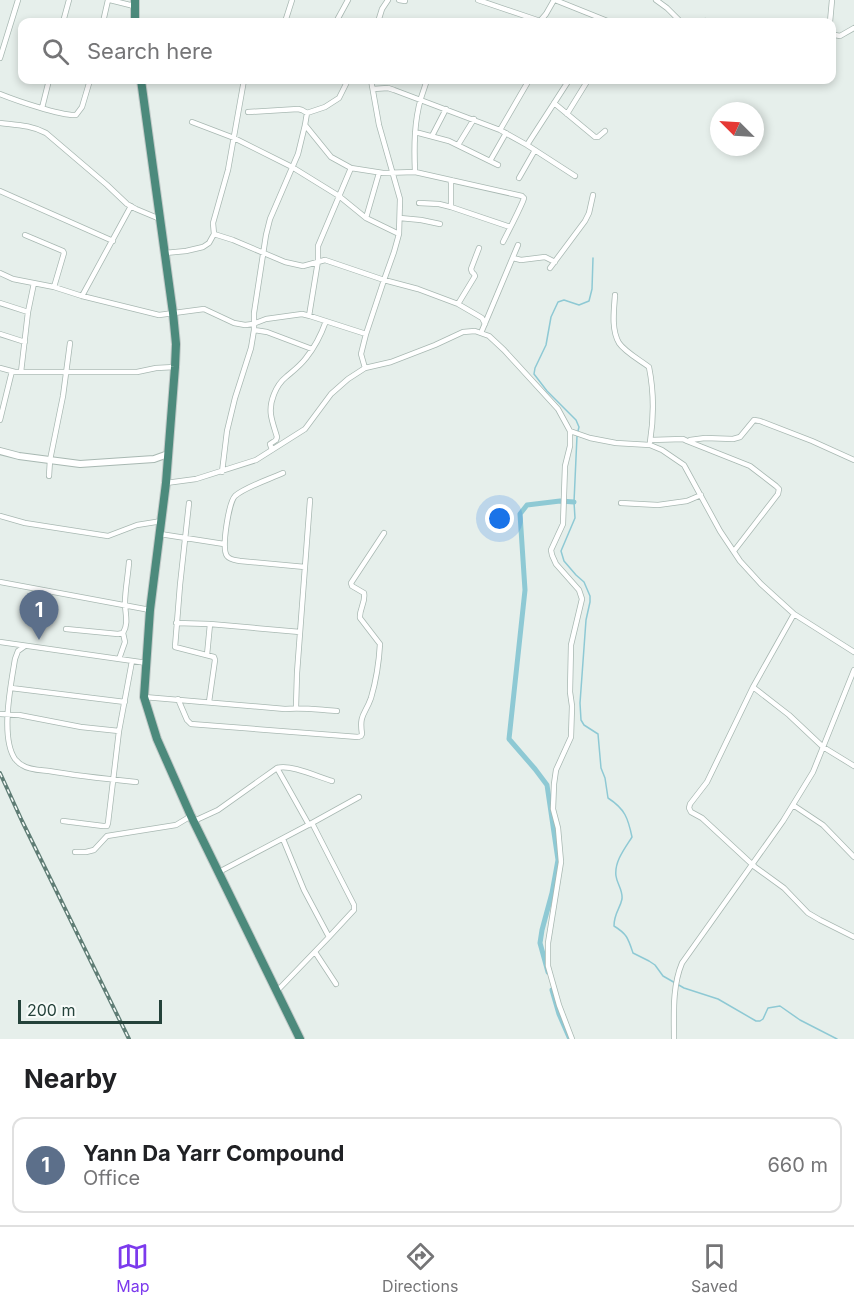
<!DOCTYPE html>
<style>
:root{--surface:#fff;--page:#f2f2f2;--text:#202124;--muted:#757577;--line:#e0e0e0;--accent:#7c3aed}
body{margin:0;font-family:Inter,sans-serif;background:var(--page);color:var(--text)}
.compass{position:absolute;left:710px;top:102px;width:54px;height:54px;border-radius:50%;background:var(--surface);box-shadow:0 3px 9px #0003;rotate:294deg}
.scale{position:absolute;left:18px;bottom:15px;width:144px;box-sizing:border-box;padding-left:6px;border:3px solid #24423a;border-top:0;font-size:16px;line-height:21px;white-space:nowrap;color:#24423a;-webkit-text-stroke:4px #f7fbf9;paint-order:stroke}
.you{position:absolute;left:500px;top:519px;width:21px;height:21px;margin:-15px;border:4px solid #fff;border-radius:50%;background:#1a73e8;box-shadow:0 0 0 9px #1a73e833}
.badge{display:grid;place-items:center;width:39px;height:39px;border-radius:50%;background:var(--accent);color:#fff;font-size:20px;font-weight:700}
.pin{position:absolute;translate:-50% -50px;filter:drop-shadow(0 2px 3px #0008)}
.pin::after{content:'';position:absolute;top:32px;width:21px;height:18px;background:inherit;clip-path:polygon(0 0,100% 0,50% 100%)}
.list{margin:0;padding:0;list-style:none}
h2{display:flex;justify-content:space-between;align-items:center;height:78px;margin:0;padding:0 24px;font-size:26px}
h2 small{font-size:20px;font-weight:400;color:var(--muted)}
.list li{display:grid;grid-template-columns:39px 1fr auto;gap:18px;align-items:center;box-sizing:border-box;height:96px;margin:0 12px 12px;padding:0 12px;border:2px solid var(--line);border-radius:12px}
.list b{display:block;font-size:22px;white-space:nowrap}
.list p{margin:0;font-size:20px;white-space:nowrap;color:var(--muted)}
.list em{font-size:20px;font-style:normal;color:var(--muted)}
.icon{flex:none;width:33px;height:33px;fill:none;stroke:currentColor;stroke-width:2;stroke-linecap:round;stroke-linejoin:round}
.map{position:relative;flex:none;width:854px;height:1039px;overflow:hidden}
.search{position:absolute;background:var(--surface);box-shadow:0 3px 9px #0003;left:18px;right:18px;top:18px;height:66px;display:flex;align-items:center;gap:15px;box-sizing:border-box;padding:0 21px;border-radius:12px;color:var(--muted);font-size:22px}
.sheet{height:186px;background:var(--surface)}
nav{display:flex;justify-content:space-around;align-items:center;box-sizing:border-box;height:84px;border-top:2px solid var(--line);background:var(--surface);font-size:16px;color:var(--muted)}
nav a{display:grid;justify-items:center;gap:3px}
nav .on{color:var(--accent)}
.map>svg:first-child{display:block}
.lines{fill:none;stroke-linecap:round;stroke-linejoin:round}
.stream{stroke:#8ec9d4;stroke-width:1.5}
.canal{stroke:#8ec9d4;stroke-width:5}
.minor-casing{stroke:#a8b8b2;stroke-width:6}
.tertiary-casing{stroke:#a8b8b2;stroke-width:8}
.trunk-casing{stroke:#c2cac8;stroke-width:10}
.minor{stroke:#fff;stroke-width:4.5}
.tertiary{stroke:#fff;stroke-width:6}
.trunk{stroke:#4c8a7c;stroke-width:8}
.rail-casing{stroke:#5f7d75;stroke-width:4}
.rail{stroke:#f7fbf9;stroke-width:1.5;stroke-dasharray:4.5;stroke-linecap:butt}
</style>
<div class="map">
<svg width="854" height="1039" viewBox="0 0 854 1039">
<rect width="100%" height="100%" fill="#e6efeb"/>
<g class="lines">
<!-- stream -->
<path class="stream" d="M578 431 579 427 576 420 547 391 534 374 535 368 546 345 551 317 558 302 564 300 579 305 589 301 592 289 593 258
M577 436 574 502 575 518 561 551 564 561 576 575 584 582 590 596V602L586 620 580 703 581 720 584 725 598 734 601 768 605 778 608 798C625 809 628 818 632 837 625 848 614 862 616 876 617 884 623 890 622 899 620 909 614 913 614 926 627 934 628 938 633 953L649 961 655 965 663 976 684 988 718 999 756 1021H760L763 1019 768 1008 780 1006 800 1020 837 1039"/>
<!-- canal -->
<path class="canal" d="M548 972 540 943 542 930 552 893 558 860 547 785 535 769 509 739 525 590 520 514 527 505 560 501 574 502
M552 990 559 1014 569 1037"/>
<!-- minor casing -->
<g class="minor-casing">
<path id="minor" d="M110 0 134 6
M399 0 405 1
M478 0 540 21 546 14 554 0
M555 0 610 22
M656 0 667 8 681 22
M63 22 69 0
M103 22 108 0
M285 22 292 0
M336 22 348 0
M378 22 382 9 388 0
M703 22 705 21
M830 22 832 0
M832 32 835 35 840 36 854 28
M0 58 18 0
M373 89 388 88 394 90 500 130 527 145 575 176
M0 94C15 100 61 116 76 115L82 107 90 80
M554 103 595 137H598L605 131
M42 108 49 80
M248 112 298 109 302 110 307 113 325 107 339 98 348 80
M567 114 588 80
M192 122 234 138 292 167 339 196 366 218 399 234
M0 123C16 125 31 125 46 133L107 185 127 204 136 209 160 219
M305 125 331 157 351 168 383 173 415 172 522 196 524 198 523 201C517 215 510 228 503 242
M500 130 529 80
M415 132 449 141 498 165
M432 136 446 109
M458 145 474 119
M527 145 569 80
M490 161 506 133
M415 172C414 147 414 122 421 98 423 92 425 86 427 80
M519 178 535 150
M451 180V207
M0 191 113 241
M419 203 439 204 451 207 510 227
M366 218 379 173
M400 218 421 220 440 224
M214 234 233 240 285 262 303 266 325 260 384 280 418 289 458 304 477 315 482 318 485 324
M25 235 63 251 64 253 54 287
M165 253 186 251 203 247 209 243 214 234 213 223 228 170 244 80
M513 258 521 260 545 257 555 262
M550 268 585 221 589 213 593 195
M0 273 13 279 54 287 82 296 159 315 204 309 234 323 245 325 253 324 266 319 302 314 310 316 366 334
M615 295C614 310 611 329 619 343 625 352 640 360 649 367 654 392 654 417 650 442
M82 296 131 206
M0 303 28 312
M458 304 475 276 474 274 472 272 471 269 479 248
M309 316 318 261V246L351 168
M254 330 267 332 312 349
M481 333 518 245
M0 334 25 342
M0 368 15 372H137L156 368 175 367
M365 368 361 354 366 334 384 280 394 252 399 234 400 199 379 125 371 80
M21 372 28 312 34 283
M0 420 12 371
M570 431 590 438 616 443 650 445 662 450 684 465 720 531 740 561 761 584 794 614 854 652
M651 440 683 439 687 441 750 466 776 486 779 489 778 494 734 551
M690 440 705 438 733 439 740 437 754 420 760 421 812 441 854 460
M272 450 270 444 276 440 277 437C275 430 272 422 271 415 269 402 276 385 286 377 293 371 300 366 306 358 315 347 321 335 326 321
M222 472 227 431 235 398 251 348 254 330V313L266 235 270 219 298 154 305 125 307 113
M283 473C270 479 245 487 235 496 229 502 221 548 227 556 230 560 235 560 240 561L305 567
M49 476 50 460 63 396 70 343
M166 483 196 479 256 460 305 429 331 394 348 379 365 368 391 362 435 345 463 332 475 331 489 336 504 350 558 409 570 431V446L565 466 563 524 551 550 552 555 556 564 579 590 582 599 571 645 570 692 572 706 571 737 556 770 554 784 553 809 558 828 561 862 548 943V966L559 1005 572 1039
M189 503 180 585 175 647 214 657 215 660 209 702
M621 503 658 505 687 501 701 495
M0 516 25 523 108 536 137 525 162 521
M160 534 224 544
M0 582 150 610
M794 614 753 687 707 782 690 804 689 808 691 812 702 818 755 867 784 888 808 913 820 920 854 937
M176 623 210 624 300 632
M66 629 118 634 123 633C129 623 125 614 125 603 125 590 128 576 129 562
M0 642 147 663
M25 646 18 651 15 659C11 684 0 737 15 759 17 761 19 764 22 765 29 770 40 770 49 771 78 776 107 779 136 782
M207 655 210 624
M119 659 125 642 123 633
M753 687 789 715 823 747 854 766
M11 688 125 702
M144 697 285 709C302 707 320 710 337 711
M178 699 187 720 191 724 358 737 361 736 362 734C359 714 365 715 371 698 376 681 379 662 380 644L360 618C359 609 366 602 364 593L352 586 351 583 384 533
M296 707 297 673 310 500
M0 714 19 715 81 727 119 731
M277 768 309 825
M793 805 823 825 854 857
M63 821 103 826H107L108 823 119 731 132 661
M194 821 218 810 277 768C291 764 318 777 332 781
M283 839 304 890 329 937
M75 852H86L94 850 107 836 176 825 191 816
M219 872 312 823 359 797
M315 952 336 984
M277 991 329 937 354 910V905L312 823
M674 1039C674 1014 672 987 682 963L783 821 813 772 854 670"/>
</g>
<!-- tertiary casing -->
<g class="tertiary-casing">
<path id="tertiary" d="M0 451 19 456 80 464 154 459 168 454"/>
</g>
<!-- trunk casing -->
<g class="trunk-casing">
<path id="trunk" d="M135 22V0
M141 80 173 313 176 344 175 367 166 483 150 610 144 697 157 739 191 816 300 1039"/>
</g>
<!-- minor -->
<use href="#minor" class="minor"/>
<!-- tertiary -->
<use href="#tertiary" class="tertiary"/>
<!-- trunk -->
<use href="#trunk" class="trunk"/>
<!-- rail casing -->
<g class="rail-casing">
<path id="rail" d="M0 773 22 821 129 1039"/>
</g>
<!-- rail -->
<use href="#rail" class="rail"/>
</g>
</svg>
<svg class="compass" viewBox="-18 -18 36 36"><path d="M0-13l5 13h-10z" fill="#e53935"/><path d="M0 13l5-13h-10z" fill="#757577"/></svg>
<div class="scale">200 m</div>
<div class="you"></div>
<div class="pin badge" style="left:39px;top:640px;background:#5c6f8a">1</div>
<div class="search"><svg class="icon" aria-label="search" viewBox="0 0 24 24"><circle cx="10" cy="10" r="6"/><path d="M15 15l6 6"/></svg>Search here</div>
</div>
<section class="sheet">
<h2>Nearby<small></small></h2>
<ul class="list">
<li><span class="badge" style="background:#5c6f8a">1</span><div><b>Yann Da Yarr Compound</b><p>Office</p></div><em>660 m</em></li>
</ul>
</section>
<nav>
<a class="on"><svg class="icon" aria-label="map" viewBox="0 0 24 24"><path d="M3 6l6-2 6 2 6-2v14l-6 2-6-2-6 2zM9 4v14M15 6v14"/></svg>Map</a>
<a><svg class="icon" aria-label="directions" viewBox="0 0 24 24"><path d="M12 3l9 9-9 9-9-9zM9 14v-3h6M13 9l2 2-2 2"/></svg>Directions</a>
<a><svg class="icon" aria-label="saved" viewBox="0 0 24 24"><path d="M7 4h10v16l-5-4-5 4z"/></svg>Saved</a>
</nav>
